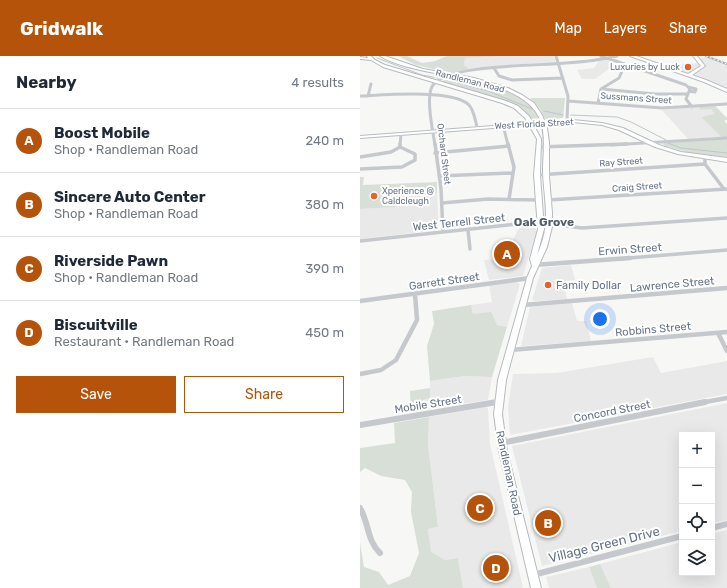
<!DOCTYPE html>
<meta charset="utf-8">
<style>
:root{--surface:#fff;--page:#f6f6f7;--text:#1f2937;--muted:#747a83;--line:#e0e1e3;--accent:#b45309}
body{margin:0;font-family:Rubik,sans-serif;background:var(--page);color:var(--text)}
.controls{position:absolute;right:12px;bottom:12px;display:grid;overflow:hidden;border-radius:0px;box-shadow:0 4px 16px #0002}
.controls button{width:36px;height:36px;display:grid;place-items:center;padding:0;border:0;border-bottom:1px solid var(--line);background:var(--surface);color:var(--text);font:20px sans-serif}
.you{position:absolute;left:240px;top:263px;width:14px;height:14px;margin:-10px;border:3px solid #fff;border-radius:50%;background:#1a73e8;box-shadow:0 0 0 6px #1a73e833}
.badge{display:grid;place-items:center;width:26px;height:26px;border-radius:50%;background:var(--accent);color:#fff;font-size:13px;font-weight:700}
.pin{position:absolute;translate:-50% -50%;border:2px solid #fff;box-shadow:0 1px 4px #0006}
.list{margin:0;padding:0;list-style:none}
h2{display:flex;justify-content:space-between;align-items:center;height:52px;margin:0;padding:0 16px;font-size:17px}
h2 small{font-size:13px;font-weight:400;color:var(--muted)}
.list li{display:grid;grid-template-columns:26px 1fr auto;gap:12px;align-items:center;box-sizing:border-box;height:64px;padding:0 16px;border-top:1px solid var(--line)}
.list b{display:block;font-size:15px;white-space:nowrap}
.list p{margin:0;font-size:13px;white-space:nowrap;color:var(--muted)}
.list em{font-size:13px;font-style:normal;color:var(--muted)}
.actions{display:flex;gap:8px;padding:12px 16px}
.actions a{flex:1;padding:9px 0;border:1px solid var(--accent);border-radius:0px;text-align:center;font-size:14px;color:var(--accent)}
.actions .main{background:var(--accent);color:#fff}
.icon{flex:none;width:22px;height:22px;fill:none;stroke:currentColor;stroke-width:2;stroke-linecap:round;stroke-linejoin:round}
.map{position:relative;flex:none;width:367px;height:532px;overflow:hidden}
header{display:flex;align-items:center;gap:24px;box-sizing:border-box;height:56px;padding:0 20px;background:var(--accent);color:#fff}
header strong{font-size:19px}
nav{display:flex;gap:22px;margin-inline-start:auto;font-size:14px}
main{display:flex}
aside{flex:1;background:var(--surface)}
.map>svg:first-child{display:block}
.built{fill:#e8e9e8}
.green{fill:#d8dfd6}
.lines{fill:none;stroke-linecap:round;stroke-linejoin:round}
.stream{stroke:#bec7cc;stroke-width:1}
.building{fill:#abb2b9;stroke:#d9d9d7}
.secondary-casing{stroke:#b8bcc1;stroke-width:2}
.primary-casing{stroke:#b6babe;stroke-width:2}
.street-far3{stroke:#c5c8cc;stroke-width:3}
.street-far2{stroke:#c5c8cc;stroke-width:3.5}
.street-far1{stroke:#c5c8cc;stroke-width:4.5}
.street{stroke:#c5c8cc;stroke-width:6}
.secondary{fill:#fff;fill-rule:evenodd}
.primary{fill:#fff;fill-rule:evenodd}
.rail-casing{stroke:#a6abb1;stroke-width:2}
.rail{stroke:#fff;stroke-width:1;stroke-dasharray:2;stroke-linecap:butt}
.poi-dot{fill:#e36429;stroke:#fff;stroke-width:1.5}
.labels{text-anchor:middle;stroke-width:4;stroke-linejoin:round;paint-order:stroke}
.far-poi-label{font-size:9px;fill:#677586;stroke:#fff;text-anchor:end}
.far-street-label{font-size:9px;fill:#677586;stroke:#fff}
.street-label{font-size:11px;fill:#677586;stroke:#fff}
.poi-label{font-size:11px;fill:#677586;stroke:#fff;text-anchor:start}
.neighbourhood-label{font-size:12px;font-weight:bold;fill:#545f6b;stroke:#fff}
.near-street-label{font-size:13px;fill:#677586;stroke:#fff}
</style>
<header>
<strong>Gridwalk</strong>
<nav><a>Map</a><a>Layers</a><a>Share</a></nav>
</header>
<main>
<aside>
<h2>Nearby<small>4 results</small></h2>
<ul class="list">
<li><span class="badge">A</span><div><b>Boost Mobile</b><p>Shop · Randleman Road</p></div><em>240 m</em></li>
<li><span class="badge">B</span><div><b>Sincere Auto Center</b><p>Shop · Randleman Road</p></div><em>380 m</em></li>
<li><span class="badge">C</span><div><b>Riverside Pawn</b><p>Shop · Randleman Road</p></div><em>390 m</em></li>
<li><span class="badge">D</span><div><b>Biscuitville</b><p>Restaurant · Randleman Road</p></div><em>450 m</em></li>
</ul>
<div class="actions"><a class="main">Save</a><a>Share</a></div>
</aside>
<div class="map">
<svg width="367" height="532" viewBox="0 0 367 532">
<rect width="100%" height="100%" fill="#f7f8f5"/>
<!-- built -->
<path class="built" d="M126 0H194L196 7 109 13 104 9 105 2Z
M348 1 367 8V32L335 18 345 10 339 2Z
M247 4 256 8 235 23H222L217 14 234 12 239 5Z
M340 7 339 11 329 17 306 10Z
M338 51 341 54 351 53 356 59 341 61 361 81 328 83 302 54Z
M77 137 79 174 0 183V153L36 151 38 140Z
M176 168V177L163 220 129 224 124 204 140 203 137 186 153 184 160 170Z
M211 209 215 224 203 225 207 243 175 245 172 244 182 212Z
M156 226 160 228 147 271 137 269 132 262 113 258 111 249 132 246 129 229Z
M212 247 217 265H226L231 285 161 290 170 251Z
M293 301 301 317 367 305V338L150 379 148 351 153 318 197 317Z
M104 320 132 321 128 344 63 354 62 343 70 342V325Z
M367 347V464L352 467V379H322V475L182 510 152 390Z
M126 351 128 352 130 388 163 532H103L98 502 85 504 71 497 68 473 78 471 68 388 69 361Z
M367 474V532H251L240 508 322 486V517H352V478Z
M229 511 237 532H189L186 521Z"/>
<!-- green -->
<path class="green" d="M38 0H47L62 7 75 5 87 0H138L105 2 104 9 109 13 91 17 56 9Z
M90 21C123 28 160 31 179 62L172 63 162 52 151 47 82 25Z
M170 42H205L203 62 185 63 180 53Z
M355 50 367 62V64L364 65 367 68V81H361L341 61 355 58 351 53 341 54 338 51Z
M367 83V101L333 98 303 89 304 87Z
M0 121H4L3 129 77 126V137L38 140 36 151 0 153Z
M111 249 113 258 131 256 137 269 147 271 132 321 104 320 70 325 67 290 74 268 72 255Z
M70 332V342L62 344 63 354 51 356 50 335Z
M69 361 68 388 78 471 68 473 71 496 85 504 98 502 103 532H0V487L4 511 19 516 28 529 50 520 59 497 51 456 52 436 45 424 21 420 5 412 0 416V392L35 387 34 367Z
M240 508 251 532H237L229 511Z"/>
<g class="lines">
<!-- stream -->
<path class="stream" d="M17 2 62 19 78 22
M84 23 128 35 172 53
M184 55 203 59
M211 59 257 61 271 66 306 84
M308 87 321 92 367 97"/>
</g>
<!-- building -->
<path class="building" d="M145 507 146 513 127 517 125 511Z"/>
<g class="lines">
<!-- secondary casing -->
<g class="secondary-casing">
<path id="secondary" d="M270 0H276L328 18 341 10 333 0H337L345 10 332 19 346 24 367 33V36L344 26Z
M213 64 242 67 263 72 299 89 321 96 367 102V106L318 98 295 91 259 74 242 69 213 66 0 82V80Z"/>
</g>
<!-- primary casing -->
<g class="primary-casing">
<path id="primary" d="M7 0H11L15 4 25 9 146 45 158 50 169 60 181 83 180 119 184 173 177 199C192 167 184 147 183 115 183 99 186 82 181 66 164 16 60 25 20 0H25L63 13 114 22 148 32 162 39 174 47 182 59 187 72 189 86V120L192 157V171L187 191 173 222 146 324 142 358 147 395 181 532H171L139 395 134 358 138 324 167 222 172 210 170 203 178 173 174 119 177 83 165 62 154 52 142 47 23 11 11 4 0 3V1L8 2Z"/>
</g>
<!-- street-far3 -->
<path class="street-far3" d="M196 0 208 40 207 64
M241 0 326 29 330 33 326 43 332 51
M134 12 139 20 152 24 203 22
M328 31 336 33 335 36 329 35
M241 33 295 38H327
M0 40C24 39 90 33 108 48 114 53 115 64 117 71
M8 40 11 28
M208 45 302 52 367 48
M238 47 241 33 259 22 263 13 269 11
M143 69 148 89
M40 89 41 78
M75 89C73 76 65 40 73 29 88 8 180 10 206 7 223 6 240 4 257 0
M251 89 367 82"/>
<!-- street-far2 -->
<path class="street-far2" d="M75 88 81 133 83 176
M148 88 154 111 149 143
M179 91 267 88
M75 97 149 90
M0 101 31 96 40 91
M345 102V108L364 133
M0 113 42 111 55 104V98L40 91V88
M177 119 345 108
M79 120 153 117
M188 144 367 133
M82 147 128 143 180 144
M108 174 110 193
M0 185 175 166 222 172 367 162
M257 203 367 194"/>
<!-- street-far1 -->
<path class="street-far1" d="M174 209 270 202
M0 245 170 222
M163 249 367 232
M358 277 367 295
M150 294 367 276
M0 318 21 314 36 304 57 264 55 238
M131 347 139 346
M340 347 367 342"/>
<!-- street -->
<path class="street" d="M0 369 137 346
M141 387 345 346
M0 452C9 467 7 485 20 497
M352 472 367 468
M173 519 322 480"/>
<!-- secondary -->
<use href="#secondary" class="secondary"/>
<!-- primary -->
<use href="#primary" class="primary"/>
<!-- rail casing -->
<g class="rail-casing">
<path id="rail" d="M346 0 367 8"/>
</g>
<!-- rail -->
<use href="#rail" class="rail"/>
</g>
<!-- markers -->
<g class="poi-dot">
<circle cx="328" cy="11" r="4"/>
<circle cx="14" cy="140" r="4"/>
<circle cx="188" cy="229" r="4"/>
</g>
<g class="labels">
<!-- far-poi labels -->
<g class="far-poi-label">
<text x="320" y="14">Luxuries by Luck</text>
<text x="22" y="138" text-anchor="start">Xperience @<tspan x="22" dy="10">Caldcleugh</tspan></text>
</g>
<!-- far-street labels -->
<g class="far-street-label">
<text transform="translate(110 25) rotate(14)" y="3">Randleman Road</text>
<text transform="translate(276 42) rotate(4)" y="3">Sussmans Street</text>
<text transform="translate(174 68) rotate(-3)" y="3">West Florida Street</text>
<text transform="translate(84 98) rotate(83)" y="3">Orchard Street</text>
<text transform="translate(261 106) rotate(-4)" y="3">Ray Street</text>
<text transform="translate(277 131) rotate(-4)" y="3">Craig Street</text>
</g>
<!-- street labels -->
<g class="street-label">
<text transform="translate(99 166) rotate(-6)" y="4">West Terrell Street</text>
<text transform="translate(270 193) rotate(-4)" y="4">Erwin Street</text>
<text transform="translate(84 225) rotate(-8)" y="4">Garrett Street</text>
<text transform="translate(312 228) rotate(-5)" y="4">Lawrence Street</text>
<text transform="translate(293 273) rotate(-5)" y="4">Robbins Street</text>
<text transform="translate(68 348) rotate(-9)" y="4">Mobile Street</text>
<text transform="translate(252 355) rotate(-11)" y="4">Concord Street</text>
<text transform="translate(149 417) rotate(78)" y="4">Randleman Road</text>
</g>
<!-- poi labels -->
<g class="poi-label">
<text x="196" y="233">Family Dollar</text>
</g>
<!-- neighbourhood labels -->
<g class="neighbourhood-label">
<text x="184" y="170">Oak Grove</text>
</g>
<!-- near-street labels -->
<g class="near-street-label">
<text transform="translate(244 488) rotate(-14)" y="5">Village Green Drive</text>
</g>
</g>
</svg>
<div class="controls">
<button>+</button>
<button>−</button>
<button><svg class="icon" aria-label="locate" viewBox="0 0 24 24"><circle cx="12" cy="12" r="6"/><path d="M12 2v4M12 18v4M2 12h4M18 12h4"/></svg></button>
<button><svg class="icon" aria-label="layers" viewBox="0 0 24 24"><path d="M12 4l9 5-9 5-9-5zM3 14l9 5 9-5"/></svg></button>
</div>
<div class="you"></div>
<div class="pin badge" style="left:147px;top:198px">A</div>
<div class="pin badge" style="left:188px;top:467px">B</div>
<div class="pin badge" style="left:120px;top:452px">C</div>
<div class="pin badge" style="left:136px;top:512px">D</div>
</div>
</main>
